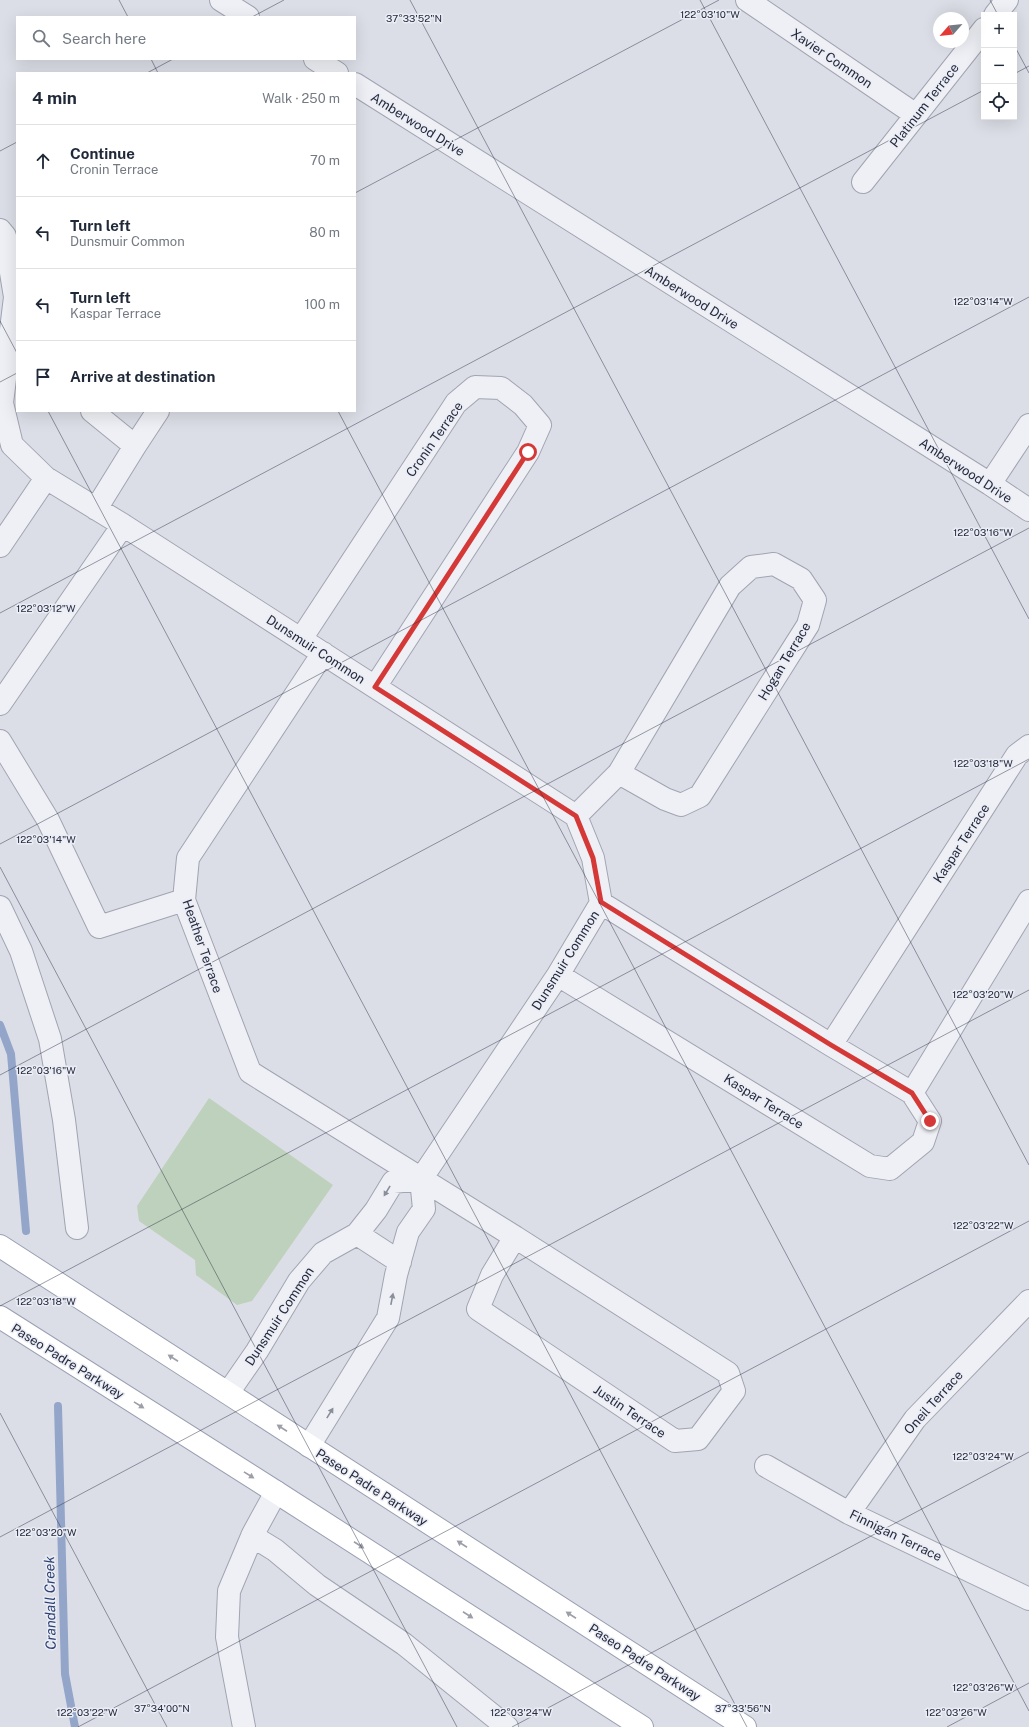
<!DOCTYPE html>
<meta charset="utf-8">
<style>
:root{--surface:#fff;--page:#f6f6f7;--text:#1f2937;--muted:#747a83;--line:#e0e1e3}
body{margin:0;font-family:"Public Sans",sans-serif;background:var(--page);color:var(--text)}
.controls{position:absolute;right:12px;top:12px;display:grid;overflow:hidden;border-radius:0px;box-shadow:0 4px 16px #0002}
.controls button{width:36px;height:36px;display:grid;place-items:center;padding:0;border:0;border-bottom:1px solid var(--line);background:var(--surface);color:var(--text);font:20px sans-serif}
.compass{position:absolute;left:933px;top:12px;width:36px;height:36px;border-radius:50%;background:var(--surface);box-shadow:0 4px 16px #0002;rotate:242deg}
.stop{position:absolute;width:12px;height:12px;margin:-9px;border:3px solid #d53937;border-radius:50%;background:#fff}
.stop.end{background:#d53937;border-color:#fff;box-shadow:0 1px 4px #0008}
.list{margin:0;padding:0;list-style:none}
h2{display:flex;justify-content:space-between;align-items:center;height:52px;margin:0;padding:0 16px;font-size:17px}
h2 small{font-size:13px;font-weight:400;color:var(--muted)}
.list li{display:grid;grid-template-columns:26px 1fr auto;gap:12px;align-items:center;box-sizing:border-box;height:72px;padding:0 16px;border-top:1px solid var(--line)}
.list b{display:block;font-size:15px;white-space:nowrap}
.list p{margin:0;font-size:13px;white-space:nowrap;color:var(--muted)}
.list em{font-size:13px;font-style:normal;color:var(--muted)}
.icon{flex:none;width:22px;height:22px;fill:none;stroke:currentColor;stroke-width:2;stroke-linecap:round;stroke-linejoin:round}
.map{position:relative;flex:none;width:1029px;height:1727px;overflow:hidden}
.search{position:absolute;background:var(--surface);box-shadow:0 4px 16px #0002;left:16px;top:16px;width:340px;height:44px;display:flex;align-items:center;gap:10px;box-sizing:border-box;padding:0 14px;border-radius:0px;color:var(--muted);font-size:15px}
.panel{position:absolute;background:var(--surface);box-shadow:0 4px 16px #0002;left:16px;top:72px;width:340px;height:340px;border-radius:0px}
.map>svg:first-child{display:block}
.green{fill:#bed1bc}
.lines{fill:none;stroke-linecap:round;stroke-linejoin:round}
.stream{stroke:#94a5ca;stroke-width:8}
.minor-casing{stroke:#a1a4b1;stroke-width:24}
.major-casing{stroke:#9aa0b3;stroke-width:24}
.minor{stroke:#eef0f5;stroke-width:22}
.major{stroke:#fff;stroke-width:22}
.oneway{fill:#8a8d9a}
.oneway2{fill:#9d9fa8}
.route{stroke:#d53937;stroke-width:5}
.ticks{fill:none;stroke:#252a3e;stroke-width:1;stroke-opacity:0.45}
.labels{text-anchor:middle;stroke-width:3;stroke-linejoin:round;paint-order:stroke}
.street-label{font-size:13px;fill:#252a3e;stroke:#ebedf5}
.water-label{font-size:14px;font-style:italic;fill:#2d4173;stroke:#ebedf5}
.ticks-label{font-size:10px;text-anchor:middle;fill:#252a3e;stroke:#ebedf5;stroke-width:3;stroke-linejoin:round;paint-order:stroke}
</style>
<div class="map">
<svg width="1029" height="1727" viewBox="0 0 1029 1727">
<rect width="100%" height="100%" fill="#dcdee7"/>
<!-- green -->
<path class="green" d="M209 1098 333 1185 252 1301 237 1305 196 1275 195 1260 139 1221 137 1206Z"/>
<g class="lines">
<!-- stream -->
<path class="stream" d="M0 1025 11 1054 26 1231
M58 1406 65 1674 75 1727"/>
<!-- minor casing -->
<g class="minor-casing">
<path id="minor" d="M221 0 248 17
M747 0 916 115
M995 15 1007 0
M315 59 337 73
M355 84 990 484 1029 510
M863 182 984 29
M0 230 5 236 15 297 2 403 12 445 46 478 123 525 576 816 593 858 601 903 558 975 421 1179 424 1209 408 1232 396 1275 388 1318 309 1446
M92 411 135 446 158 411
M990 484 1029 425
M96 509 135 446
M0 546 46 478
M774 564 801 579 815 600 808 625 700 796 681 805 665 799 619 773 730 586 751 567Z
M301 639 456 403 475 387 501 388 523 405 540 425 528 452 375 687
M323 653 188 858 184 900 250 1072 515 1237
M0 704 123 525
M0 741 48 820 99 927 184 900
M576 816 619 773
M0 907 21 951 50 1039 64 1120 77 1228
M558 975 870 1166 890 1169 923 1142 930 1121 912 1093 831 1045 601 903
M831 1045 1017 755 1029 746
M912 1093 1029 901
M357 1234 400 1262
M515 1237 728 1373 734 1391 698 1439 675 1441 478 1309 492 1275Z
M228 1393 257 1351 299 1281 323 1253 357 1234 376 1210 393 1182 421 1179
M766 1466 849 1513 1029 1599
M849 1513 915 1419 1029 1301
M252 1536 275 1550 317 1585 404 1644 507 1727
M244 1727 227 1637 229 1591 253 1534 276 1492"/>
</g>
<!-- major casing -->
<g class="major-casing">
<path id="major" d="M0 1246 745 1727
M0 1317 276 1492 642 1727"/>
</g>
<!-- minor -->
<use href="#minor" class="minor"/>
<!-- major -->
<use href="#major" class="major"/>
</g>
<!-- one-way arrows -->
<defs><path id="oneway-solid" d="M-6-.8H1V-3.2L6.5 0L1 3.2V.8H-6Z"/></defs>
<g class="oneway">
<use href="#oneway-solid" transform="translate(387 1191) rotate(121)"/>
<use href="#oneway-solid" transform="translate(392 1299) rotate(-79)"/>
<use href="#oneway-solid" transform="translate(330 1413) rotate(-58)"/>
</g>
<g class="oneway2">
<use href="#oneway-solid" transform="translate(173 1358) rotate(-147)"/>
<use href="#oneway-solid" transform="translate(139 1405) rotate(32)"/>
<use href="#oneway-solid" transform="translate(282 1428) rotate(-147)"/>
<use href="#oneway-solid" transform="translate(249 1475) rotate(32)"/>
<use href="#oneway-solid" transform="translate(462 1544) rotate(-147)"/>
<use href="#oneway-solid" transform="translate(359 1545) rotate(33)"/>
<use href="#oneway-solid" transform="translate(468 1615) rotate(33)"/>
<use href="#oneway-solid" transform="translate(571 1615) rotate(-147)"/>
</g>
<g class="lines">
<!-- route -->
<path class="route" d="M528 452 375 687 576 816 593 858 601 902 831 1045 912 1093 930 1121"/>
</g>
<!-- ticks -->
<path class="ticks" d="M119 0 128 17M410 0 1029 1165M700 0 1029 619M990 0 998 15M252 17 284 0M1014 45 1029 73M151 59 158 73M147 73 173 59M1014 74 1029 66M0 151 17 142M355 193 719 0M0 321 17 353M0 382 17 373M48 411 747 1727M338 411 1029 1711M0 613 984 90M0 844 1029 297M0 867 457 1727M0 1075 1029 528M0 1306 1029 759M0 1413 167 1727M0 1537 1029 990M78 1727 1029 1221M512 1727 1029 1452M947 1727 1029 1683"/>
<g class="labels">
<!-- street labels -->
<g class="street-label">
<text transform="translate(832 58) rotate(34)" y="5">Xavier Common</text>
<text transform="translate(924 105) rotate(-52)" y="5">Platinum Terrace</text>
<text transform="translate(418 124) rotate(32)" y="5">Amberwood Drive</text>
<text transform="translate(692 297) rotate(32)" y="5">Amberwood Drive</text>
<text transform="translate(434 439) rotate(-55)" y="5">Cronin Terrace</text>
<text transform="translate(966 470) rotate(33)" y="5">Amberwood Drive</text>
<text transform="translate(316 649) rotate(33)" y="5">Dunsmuir Common</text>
<text transform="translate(784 661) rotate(-59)" y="5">Hogan Terrace</text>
<text transform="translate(961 843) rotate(-57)" y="5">Kaspar Terrace</text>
<text transform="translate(203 946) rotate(71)" y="5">Heather Terrace</text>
<text transform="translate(565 960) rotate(-58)" y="5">Dunsmuir Common</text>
<text transform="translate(764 1101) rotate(32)" y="5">Kaspar Terrace</text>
<text transform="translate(279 1316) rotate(-57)" y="5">Dunsmuir Common</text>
<text transform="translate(68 1361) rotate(32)" y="5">Paseo Padre Parkway</text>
<text transform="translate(933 1402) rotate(-48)" y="5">Oneil Terrace</text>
<text transform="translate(630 1411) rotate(34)" y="5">Justin Terrace</text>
<text transform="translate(372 1487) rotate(33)" y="5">Paseo Padre Parkway</text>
<text transform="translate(896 1535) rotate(26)" y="5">Finnigan Terrace</text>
<text transform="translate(645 1662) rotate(33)" y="5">Paseo Padre Parkway</text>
</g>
<!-- water labels -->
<g class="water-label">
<text transform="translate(50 1603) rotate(-91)" y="5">Crandall Creek</text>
</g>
</g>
<g class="ticks-label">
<text x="710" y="18">122°03'10"W</text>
<text x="414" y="22">37°33'52"N</text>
<text x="983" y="305">122°03'14"W</text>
<text x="983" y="536">122°03'16"W</text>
<text x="46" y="612">122°03'12"W</text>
<text x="983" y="767">122°03'18"W</text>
<text x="46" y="843">122°03'14"W</text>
<text x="983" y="998">122°03'20"W</text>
<text x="46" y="1074">122°03'16"W</text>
<text x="983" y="1229">122°03'22"W</text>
<text x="46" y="1305">122°03'18"W</text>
<text x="983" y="1460">122°03'24"W</text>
<text x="46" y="1536">122°03'20"W</text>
<text x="983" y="1691">122°03'26"W</text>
<text x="162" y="1712">37°34'00"N</text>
<text x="743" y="1712">37°33'56"N</text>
<text x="87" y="1716">122°03'22"W</text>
<text x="521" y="1716">122°03'24"W</text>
<text x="956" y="1716">122°03'26"W</text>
</g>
</svg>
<div class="controls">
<button>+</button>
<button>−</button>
<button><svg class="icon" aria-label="locate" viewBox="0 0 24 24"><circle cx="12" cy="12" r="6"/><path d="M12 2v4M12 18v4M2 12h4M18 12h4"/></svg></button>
</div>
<svg class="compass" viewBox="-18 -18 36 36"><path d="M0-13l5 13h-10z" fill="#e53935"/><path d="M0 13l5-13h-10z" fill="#747a83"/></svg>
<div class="stop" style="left:528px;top:452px"></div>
<div class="stop end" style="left:930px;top:1121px"></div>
<div class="search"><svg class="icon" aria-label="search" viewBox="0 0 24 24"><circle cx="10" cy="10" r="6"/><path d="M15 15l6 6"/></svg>Search here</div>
<section class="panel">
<h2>4 min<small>Walk · 250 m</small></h2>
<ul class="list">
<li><svg class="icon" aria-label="ahead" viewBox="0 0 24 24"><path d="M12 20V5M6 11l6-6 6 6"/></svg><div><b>Continue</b><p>Cronin Terrace</p></div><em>70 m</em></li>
<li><svg class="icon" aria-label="left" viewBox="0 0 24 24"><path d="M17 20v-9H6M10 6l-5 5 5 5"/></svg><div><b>Turn left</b><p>Dunsmuir Common</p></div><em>80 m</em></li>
<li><svg class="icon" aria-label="left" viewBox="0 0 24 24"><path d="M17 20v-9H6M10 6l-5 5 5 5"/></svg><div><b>Turn left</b><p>Kaspar Terrace</p></div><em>100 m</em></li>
<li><svg class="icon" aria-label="arrive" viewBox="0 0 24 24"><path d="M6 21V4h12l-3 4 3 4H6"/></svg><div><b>Arrive at destination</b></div></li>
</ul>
</section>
</div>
